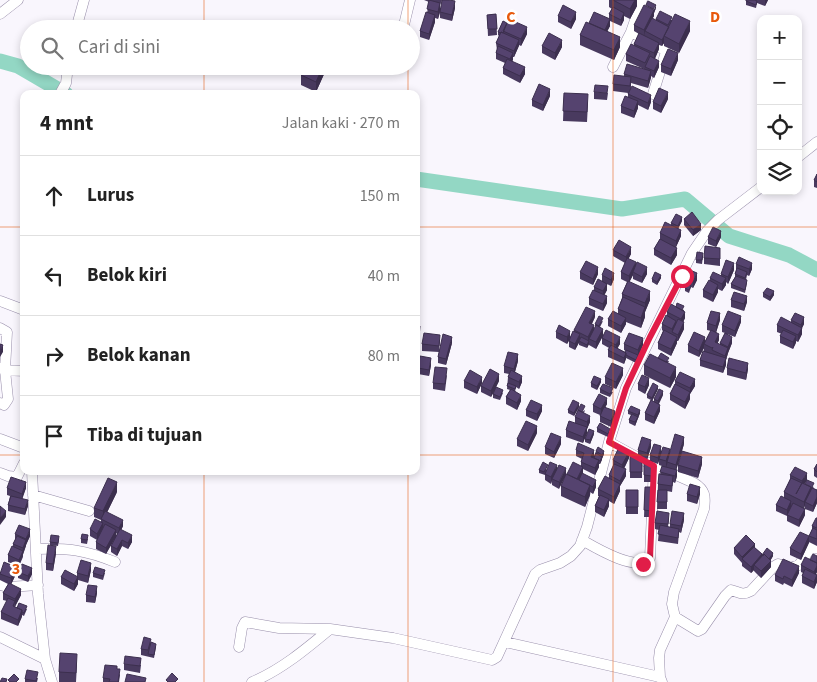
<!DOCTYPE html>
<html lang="id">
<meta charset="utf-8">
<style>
:root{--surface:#fff;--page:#f2f2f2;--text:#222;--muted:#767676;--line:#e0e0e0}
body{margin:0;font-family:"Source Sans 3",sans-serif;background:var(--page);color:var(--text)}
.controls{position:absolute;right:15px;top:15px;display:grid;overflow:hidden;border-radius:10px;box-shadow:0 2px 8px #0003}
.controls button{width:45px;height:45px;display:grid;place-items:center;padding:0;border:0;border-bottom:1px solid var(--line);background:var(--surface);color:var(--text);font:25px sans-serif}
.stop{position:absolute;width:15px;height:15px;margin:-11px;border:4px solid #e11d48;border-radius:50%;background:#fff}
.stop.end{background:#e11d48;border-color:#fff;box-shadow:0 1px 5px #0008}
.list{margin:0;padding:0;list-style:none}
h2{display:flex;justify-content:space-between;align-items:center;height:65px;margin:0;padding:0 20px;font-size:21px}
h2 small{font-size:16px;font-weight:400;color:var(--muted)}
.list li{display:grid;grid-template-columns:32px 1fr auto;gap:15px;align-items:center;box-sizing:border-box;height:80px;padding:0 20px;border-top:1px solid var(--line)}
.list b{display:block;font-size:19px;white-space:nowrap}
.list em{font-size:16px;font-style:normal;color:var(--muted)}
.icon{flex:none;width:28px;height:28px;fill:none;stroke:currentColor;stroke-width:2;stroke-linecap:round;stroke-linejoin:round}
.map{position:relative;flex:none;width:817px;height:682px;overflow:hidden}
.search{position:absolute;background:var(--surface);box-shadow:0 2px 8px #0003;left:20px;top:20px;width:400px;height:55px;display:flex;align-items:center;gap:12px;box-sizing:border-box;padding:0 18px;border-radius:28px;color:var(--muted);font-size:19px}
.panel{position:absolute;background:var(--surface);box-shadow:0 2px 8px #0003;left:20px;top:90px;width:400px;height:385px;border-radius:10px}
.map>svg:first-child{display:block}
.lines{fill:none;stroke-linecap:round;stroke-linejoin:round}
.river{stroke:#93d7c4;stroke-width:15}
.minor-casing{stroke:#988eaa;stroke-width:11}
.minor{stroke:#fff;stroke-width:10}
.wall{fill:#493a5f}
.shaded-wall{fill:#3c2f4e}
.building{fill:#55436f;stroke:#3c2f4e}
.route{stroke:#e11d48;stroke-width:6}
.grid{fill:none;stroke:#e8590c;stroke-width:1;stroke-opacity:0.55}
.grid-label{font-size:16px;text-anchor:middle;font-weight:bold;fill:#e8590c;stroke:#fff;stroke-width:5;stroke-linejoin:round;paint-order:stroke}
</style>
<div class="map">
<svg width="817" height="682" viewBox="0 0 817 682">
<rect width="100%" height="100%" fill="#f9f6fd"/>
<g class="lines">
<!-- river -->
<path class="river" d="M0 61 18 66 66 94
M416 179 622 209 685 199 729 236 789 255 817 270"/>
<!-- minor casing -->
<g class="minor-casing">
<path id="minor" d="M642 0 631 32 663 49 666 52 653 94
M0 14 18 0
M76 29 84 0
M403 29 410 0
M613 67 631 32
M60 94 66 83 68 66
M798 157 817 142
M0 301 24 310
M0 328 7 332 5 370 8 399 4 405 0 403
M0 368 5 370 24 371
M0 439 24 448
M609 442 642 460 694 483C705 490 706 496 704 509L674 592 672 604 675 617 660 650 659 658 660 677 662 682
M32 471 38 594 45 659 52 682
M0 473 8 476 17 477 24 463
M33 495 89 511
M582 540C596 548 637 573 650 558L654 466
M37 549C68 548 85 550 115 562
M0 585 9 587 38 585
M675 617 698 631 702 629 725 596 731 590C739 592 742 596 751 591L773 567 778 564 790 568 799 565 811 547 817 548
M0 637 45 659
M505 642 660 677
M239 647 242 628 245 622 279 628 330 629
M252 682C281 670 306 649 330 629L393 638 492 660 497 657 535 574 540 570 560 563 571 556 580 546 587 527 609 442 626 388 692 253 707 231 718 220 761 187"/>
</g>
<!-- minor -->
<use href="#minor" class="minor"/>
</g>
<!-- wall -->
<path class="wall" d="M424 0H442L440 5V8H455L452 21 440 18V13L438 19 435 18V22L429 40 420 37V31L427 13 429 2Z
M609 0H637V6L630 19 624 16V20L621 26 610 21V26L607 31 620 47 614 60 580 45V35L589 23 609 19V14L612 9 609 7Z
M746 0H768L765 6 757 3 756 8 746 5Z
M656 8 654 13V16L652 19 656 20V19L672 20 690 31 679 53 664 46V43L662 46 659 45V49L655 59 659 67 654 78 651 76 648 88 631 83V88L651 102 648 110 638 105V108L634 118 621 113V106L628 97V93L613 91V84L624 76V74L644 69 626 61V54L634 45V44L639 34 634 31V25Z
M496 14 497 35 488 36 487 15Z
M558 16 576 19 571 29 558 22Z
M503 21 527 34 521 46 519 45 514 57H513L512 61 525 74 520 83 503 74V68L505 63 496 59V53L497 50 496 43 499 36 498 35V32Z
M542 46 562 47 555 60 542 53Z
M678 60 671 76 661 72V65Z
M325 66V72L316 92 301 85V75Z
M594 92 608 93 607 100 594 99Z
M564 93 588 103 587 122 563 121Z
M550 96 543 111 532 106V100Z
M668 99 661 113 653 109V102Z
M817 174V188L814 187V180Z
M684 219 701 230 693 236 684 225Z
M682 221 678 228 681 236 676 247 677 255 671 265 654 255V249L660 239V233L671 225V223Z
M708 237H721L716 247 708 244Z
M613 250 631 254 628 259 636 266 647 274 642 283 633 279V275L629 282 650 300 645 312V317L641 328 626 322V324L621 333 608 326V319L618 313V309L622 298V294L627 282 621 279V272L625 263 613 256Z
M720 254V266L704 264V258Z
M703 256 702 264 696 263V260Z
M736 264 752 269 749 276 747 275 746 280 747 283 745 293 731 288V284L735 277V274L736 271Z
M734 270 728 284 726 282V285L722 291 718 289V292L713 302 703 297V290L710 281V278L721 276V274Z
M580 272 598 274 593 285 580 279Z
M602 275 614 279 611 286 607 284V290L604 295 607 303 603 311 589 305V298L594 290V287L602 281Z
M682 277 697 280 693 288 691 287 689 293 685 291V288L686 285 682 283Z
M661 278 657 285 652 282V279Z
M763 293 774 295 770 301 763 297Z
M731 300 747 302 744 311 731 307Z
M676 307 684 310V311L685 318 683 322 684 329 678 341H677V343L671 356 658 349V343L663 331 662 330V324L667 316V312Z
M595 317 592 324 594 330 595 328V324L603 321 600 327 603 335 620 344 617 348 625 352 626 351 624 350V344L643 345 636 363 626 358 624 364 608 357V350L609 348 602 344V338L596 349 589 345V341V344L587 348 579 345V342L575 350 569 347V341L567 344 556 338V332L570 337 574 331V330Z
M720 320 716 332 719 340 717 344 720 345V343L725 333 722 332V325L741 322 735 337 727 334 732 343 728 353 726 360V365L723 373 700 366V360L704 351V348L699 357 688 352V345L705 341 711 331 707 330V323Z
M791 320 804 324 802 328V334L798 342 796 341 793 349 780 343V336L782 334 777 332V325L791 322Z
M416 326H420L419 343H416Z
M440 341 439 350 452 343 446 365 438 363V357L439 352 422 351V344Z
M658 358 669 361 668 363 676 377 670 388 644 375V365Z
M518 361 515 372 522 382 519 389 516 387 515 392 521 401 517 410 506 404V397L510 390 507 389 508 377 509 374 504 373V366Z
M431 365 429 376 418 374V368Z
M727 368 748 369 746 380 727 375Z
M447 375 445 391 433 389V383Z
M623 375 616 389 605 384V377Z
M464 381 482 383 477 394 464 388Z
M499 381 496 387 503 393 500 400 493 398V394L496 388 491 397 481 392V386Z
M675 381 695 386 690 394V399L685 409 670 400V394L675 384Z
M601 382 597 390 591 387V383Z
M638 384 649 385 645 394 638 390Z
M600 389 613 392 610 397 600 393Z
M658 389 652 401 654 402V399L663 395 659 404 660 411 654 424 645 420V413L651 400 647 398V395Z
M607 404 605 407 615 418 611 427 600 422V415L593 412V405Z
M579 407 574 416 568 413V410Z
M526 410 542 411 537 421 526 416Z
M585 410 584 413 590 422 587 429 583 443 566 437V430L575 423V417Z
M628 411 640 413 635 426 629 423V420L631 415 628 414Z
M597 428 610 432 608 437 597 432Z
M537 433 528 451 517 446V439Z
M594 434 590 444 585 442V439Z
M561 444 554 458 545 454V447Z
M684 444 676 470 677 476 675 483 673 482 672 492 667 491V509H657L658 484 662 466 659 465V459L658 464 652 462V482H644V460L650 461V455L661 452 670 453Z
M651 447 647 460 642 458V478H630V455H638V450Z
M576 450 594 456 596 451 604 454 602 458V460L600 464H599V467L595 475 583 469 582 474 596 487 593 494 590 492V495L585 507 561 496V486L581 466V462L582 459 576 456Z
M629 458 624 469 626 476 620 486V491L614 504 609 501V506L604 517 595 512V506L599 496H598V489L609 478V475L613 467V460Z
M702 464 698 478 678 472V465Z
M817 464V478L814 476V469Z
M559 465V489L552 485V481L551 484 545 480V475L539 473V470L557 469Z
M790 475 807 480 804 484 814 487 813 488 817 490V503L813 512 805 509V505L804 508 805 515 799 527 787 521V515V516L776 511V505L784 498V492L790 479Z
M645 487H652L651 517H644Z
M7 488H26L22 498 28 506 25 515 8 511V505L10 496 7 495Z
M626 490H638V514H626Z
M117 492 107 512 123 526 121 530 132 542 128 549 122 546 117 556 111 552V546L117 534 116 533 106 554 96 549V542L97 540 90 536V529L101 522V520L94 517V508Z
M687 494H700L697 504 687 501Z
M817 518V546L809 542 801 560 790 555V548L809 536 812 529V526Z
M669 519 668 527H670V524L684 520 681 533 679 532 678 544 658 541 659 530 655 529V523Z
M15 534 30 536 26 545 23 554V557L19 566 8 562V555L13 547V544L15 540Z
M59 539 58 546 50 545V542Z
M81 539H88L87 544 81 543Z
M734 548H755L762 554 773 556 770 561 771 567 761 578 754 571V570L751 573 742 566V563L734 554Z
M56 553 53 571 46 570V563Z
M817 556V572L816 574 817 575V582L814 589 802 583V576L803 573 801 572V565Z
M91 570 88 583 78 580V584L74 591 61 584V577H77V573Z
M0 572 16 574 11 584 21 595 15 607 27 609 24 616 22 615 18 626 1 619V612L7 601 3 600V593L8 584 0 580Z
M18 572 32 574 28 582 18 578Z
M93 573H105L103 580 93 577Z
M799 573 792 587 784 583 783 585 775 581V575Z
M97 593 95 603 86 602V595Z
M151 642 156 647 154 658 141 655V649Z
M77 664 76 682H59V672Z
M124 664 141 665 140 673 124 670Z
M117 669 120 675 119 682H103V678Z
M38 678 37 682H25V679Z"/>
<!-- shaded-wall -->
<path class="shaded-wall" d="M635 0H637V6L630 19V9Z
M765 0H768L765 6Z
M455 1V8L452 21V15Z
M440 3V9L438 19V12Z
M656 5V8L654 13V16L646 31H645L644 36V30Z
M576 12V19L571 29V22Z
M624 13V20L621 26V20Z
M435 15V22L429 40V34Z
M610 19V26L604 38V32Z
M690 21V31L679 53V44Z
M527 27V34L521 46V39Z
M620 37V47L614 60V50Z
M664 37V43L662 46V40Z
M519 40V46L514 57V51Z
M562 40V47L555 60V53Z
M659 43V49L654 60V53Z
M513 53V60L510 66V59Z
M678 53V60L671 76V69Z
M659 61V67L654 78V71Z
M323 66H325V72L316 92V82Z
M525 67V74L520 83V76Z
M651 71V78L648 88V81Z
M550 89V96L543 111V105Z
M668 92V99L661 113V106Z
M651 95V102L648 110V103Z
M638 101V108L634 118V111Z
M682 217V221L678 229V226Z
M701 224V230L693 236V230Z
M681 230V236L676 247V241Z
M721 231V237L716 247V241Z
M631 247V254L626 264V257Z
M677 248V255L671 265V258Z
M636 262V269L633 272V275L629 283V276Z
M734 263V270L728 284V277Z
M752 263V269L749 276V269Z
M598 267V274L593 285V279Z
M647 267V274L642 283V277Z
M614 273V279L611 286V280Z
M697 273V280L693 288V282Z
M661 275V278L657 285V282Z
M726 278V285L722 291V284Z
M607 284V290L603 298V291Z
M718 285V292L713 302V295Z
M650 291V300L645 312V317L641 328V318L645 309V303Z
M774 291V295L770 301V297Z
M607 296V303L603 311V304Z
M747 296V302L744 311V304Z
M595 311V317L589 329V323Z
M685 312V318L681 326V319Z
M720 313V320L716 333V326Z
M741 316V322L735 337V331Z
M804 317V324L802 328V334L798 342V335L801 330V325Z
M626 318V324L621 333V326Z
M676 321V327L672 332V335V329Z
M684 322V329L678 341V335Z
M594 325V331L589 339V344L587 348V345L588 343V337Z
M603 329V335L596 349V342Z
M570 331V337L567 344V337Z
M580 334V341L575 350V344Z
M719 334V340L715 349V342Z
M796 336V343L793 349V342Z
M452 337V343L446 365V359Z
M620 337V344L616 351V345Z
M677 337V343L671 356V349Z
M705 337V344H704V348L699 357V351Z
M732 337V343L728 353 726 360V365L723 373V367L725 362V356L728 347Z
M643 338V345L636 363V360L638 356V350Z
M3 345V352L0 357V351Z
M626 353V359L624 364V358Z
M518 354V361L514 375V369Z
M431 358V365L429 376V370Z
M748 363V369L746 380V373Z
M676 367V377L670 388V378Z
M623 368V375L616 389V382Z
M499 374V381L491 397V391Z
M522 376V382L519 389V382Z
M482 377V383L477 394V387Z
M649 378V385L645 394V387Z
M601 379V382L597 390V386Z
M695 379V386L690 394V399L685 409V402L690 393V388Z
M658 386V389L652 401V398Z
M663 391V395L658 404V401Z
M521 395V401L517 410V403Z
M607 398V404L601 416V409Z
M579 403V407L574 416V413Z
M542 405V411L537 421V414Z
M660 405V411L654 424V417Z
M640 410V413L635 426V422Z
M615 411V418L611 427V421Z
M590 416V422L587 429V422Z
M537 426V433L528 451V445Z
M587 427V434L583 443V437Z
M594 431V434L590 444V440Z
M561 437V444L554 458V452Z
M684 437V444L676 471V465Z
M651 440V447L647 460V453Z
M661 446V453L658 464V458Z
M670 449V455L666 468V461Z
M594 450V456L591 464V457Z
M604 451V454L600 464V461Z
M629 452V458L622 472V465Z
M702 457V464L698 478V471Z
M599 460V467L595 475V468Z
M557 465V472L552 479 551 484V477Z
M583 467V473L579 480 577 479Z
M566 468V475L559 489V482Z
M626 469V476L620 486V491L614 504V497L620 486V481Z
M677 470V476L675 483V476Z
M807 473V480L802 488V481Z
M596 480V487L593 494V487Z
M26 482V488L22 500V494Z
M117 482V492L103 521V511Z
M590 485V495L585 507V497Z
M700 487V494L697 504V497Z
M811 487V494L805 502V505L804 509V502Z
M817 497V503L813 512V506Z
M609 499V506L604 517V510Z
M28 500V506L25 515V509Z
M791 501V508L787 516V510Z
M805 509V515L799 527V520Z
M6 511V517L0 525V518Z
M684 513V520L681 533V526Z
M123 520V526L119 535V528Z
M103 523V529L97 540V534Z
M30 529V536L26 545V539Z
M116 530V537L106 554V548Z
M132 535V542L128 549V543Z
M809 536V543L801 560V554Z
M26 540V546L19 566V560Z
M122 540V546L117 556V549Z
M755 544V551L742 559V563V557Z
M56 546V553L53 571V564Z
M773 553V556L769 563 771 561V567L761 578V571Z
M762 554V561L754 565V570L751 573V567Z
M91 563V570L88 583V576Z
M799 566V573L792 587V580Z
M817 566V572L814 578V572Z
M16 567V574L11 585V578Z
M32 568V574L28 582V576Z
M817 576V582L814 589V582Z
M78 577V584L74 591V584Z
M97 586V593L95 603V597Z
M21 589V595L15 606V599Z
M22 610V617L18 626V620Z"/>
<!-- building -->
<path class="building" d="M429 0 440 3 438 12 427 9Z
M442 0H449L455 1 452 15 440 12Z
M613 0H635L630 9Z
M746 0H755L757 1 756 5 746 1Z
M648 1 656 5 653 9 646 5Z
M563 5 576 12 571 22 558 16Z
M644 5 654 10 644 30 634 25Z
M613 7 624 13 621 20 609 14Z
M660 11 672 17 668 25 656 19Z
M426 12 435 15 429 34 420 31Z
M594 12 610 19 605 30 589 23Z
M496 14 497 29H488L487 15Z
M675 14 690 21 679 44 664 36Z
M652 18 669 27 662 40 645 31Z
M509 19 527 27 521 39 503 31Z
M503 21 507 23 503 33 501 32V33L498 32Z
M586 22 620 37 614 50 580 35Z
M501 32 519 40 514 51 496 43Z
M549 33 562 40 555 53 542 46Z
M639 33 659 43 654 53 634 44Z
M631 44 650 53 645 63 626 54Z
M498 46 513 53 510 59 496 53Z
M668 49 678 53 671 69 661 65Z
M650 56 659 61 654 71 645 67Z
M507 59 525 67 520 76 503 68Z
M627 64 651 71 648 81 624 74Z
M305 66H323L316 82 301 75Z
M614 75 631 77 630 86 613 84Z
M539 84 550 89 543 105 532 100Z
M595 85 608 86 607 93 594 92Z
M632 86 651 95 648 103 628 94Z
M659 88 668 92 661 106 653 102Z
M564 93 588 94 587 112 563 111Z
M625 96 638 101 634 111 621 106Z
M817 174V182L814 180Z
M692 212 701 224 693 230 684 219Z
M676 214 682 217 678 226 671 223Z
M665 222 681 230 676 241 660 233Z
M713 227 721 231 716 241 708 237Z
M660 239 677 248 671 258 654 249Z
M619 240 631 247 626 257 613 250Z
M705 246 720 248V259L704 258Z
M697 252 703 253 702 260H696Z
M739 257 752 263 749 269 736 264Z
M627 258 636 262 629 276 621 272Z
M726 260 734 263 728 277 721 274Z
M586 261 598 267 593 279 580 272Z
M637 262 647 267 642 277 633 272Z
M605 268 614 273 611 280 602 275Z
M685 268 697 273 693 282 682 277Z
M737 268 747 272 745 278 735 274Z
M655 272 661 275 657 282 652 279Z
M713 272 726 278 722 284 710 278Z
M736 276 747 280 745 290 731 284Z
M598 279 607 284 603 291 594 287Z
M709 280 718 285 713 295 703 290Z
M628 281 650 291 645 303 622 294Z
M687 284 691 286 689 290 685 288Z
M767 288 774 291 770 297 763 293Z
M593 290 607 296 603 304 589 298Z
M734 292 747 296 744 304 731 300Z
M623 297 645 307 641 318 618 309Z
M677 303 684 306 682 310 676 307Z
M671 304 685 312 681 319 667 312Z
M586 307 595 311 589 323 594 325 588 337 574 330Z
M613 311 626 318 621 326 608 319Z
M711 311 720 313 716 326 707 323Z
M728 311 741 316 735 331 722 325Z
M795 313 804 317 801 325 791 320Z
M666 315 676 321 672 329 662 324Z
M599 316 603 318 599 326 595 324Z
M781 317 802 328 798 335 777 325Z
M678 319 684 322 678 335 672 332Z
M559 325 570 331 567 337 556 332Z
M596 325 603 329 596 342 589 339Z
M416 326H420L419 337H416Z
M606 330 620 337 616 345 602 338Z
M664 330 677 337 671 349 658 343Z
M711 330 719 334 715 342 728 348 725 356 712 350 713 347 712 348 704 344Z
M783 330 796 336 793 342 780 336Z
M573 331 580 334 575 344 569 341Z
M694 332 705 337 699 351 688 345Z
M424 333 440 335 439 346 422 344Z
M629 333 643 338 638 350 624 344Z
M725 333 732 337 728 347 720 343Z
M443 334 452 337 446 359 438 357Z
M581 337 589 341 587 345 579 341Z
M0 344 3 345 0 351Z
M611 345 626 353 624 358 608 350Z
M626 350 638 355 636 360 626 355V353L625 352Z
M703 351 726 358 723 367 700 360Z
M508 352 518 354 514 369 504 366Z
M661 353 669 358 666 362 658 358Z
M650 354 676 367 670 378 644 365Z
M420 356 431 358 429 370 418 368Z
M729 358 748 363 746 373 727 368Z
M612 363 623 368 616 382 605 377Z
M435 367 447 368 445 384 433 383Z
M490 369 499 374 491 391 481 386Z
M470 370 482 377 477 387 464 381Z
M511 370 522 376 519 382 508 377Z
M680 372 695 379 690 388 675 381Z
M642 375 649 378 645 387 638 384Z
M594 376 601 379 597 386 591 383Z
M508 383 516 386 515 389 507 386Z
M653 383 658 386 652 398 647 395Z
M603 384 613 388 610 394 600 389Z
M675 384 690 392 685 402 670 394Z
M496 387 503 390 500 397 493 394Z
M511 389 521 395 517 403 506 397Z
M659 389 663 391 658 401 654 399Z
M599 394 607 398 601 409 593 405Z
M531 400 542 405 537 414 526 410Z
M573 400 579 403 574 413 568 410Z
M651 400 660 405 654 417 645 413Z
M581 404 585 406 582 412 578 410Z
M631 406 640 410 638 415 628 411Z
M604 407 615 411 611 421 600 416Z
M578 410 590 416 587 422 575 417Z
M632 414 638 417 635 422 629 420Z
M526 421 537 426 528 445 517 439Z
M569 421 587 427 583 437 566 430Z
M600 423 610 429 608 434 597 428Z
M589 429 594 431 590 440 585 439Z
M551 433 561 437 554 452 545 447Z
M675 434 684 437 676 465 667 462Z
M642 437 651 440 647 453 638 450Z
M578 443 594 450 591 457 599 460 595 468 581 462 584 453 576 450Z
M654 444 661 446 658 458 650 455Z
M598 447 604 451 602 455 596 451Z
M619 447 629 452 622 465 613 460Z
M663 447 670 449 666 461 659 459Z
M682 451 702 457 698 471 678 465Z
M596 453 602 457 600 461 594 458Z
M630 455H642V472H630Z
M644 460 652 461V476L644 475Z
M543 462 548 465 544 472 539 470Z
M550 462 557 465 551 477 545 474Z
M573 462 583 467 577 479 567 474Z
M614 464 626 469 620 481 609 475Z
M817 464V472L814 469Z
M559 465 566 468 559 482 552 479Z
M662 466 677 470 675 476 660 472Z
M795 467 807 473 802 481 790 475Z
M582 473 596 480 593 487 579 480Z
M566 474 590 485 585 497 561 486Z
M659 474 673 476 672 486 658 484Z
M605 476 620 484 614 497 598 489Z
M11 477 26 482 22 494 7 488Z
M108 478 117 482 103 511 94 508Z
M791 478 802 483 796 494 802 483 811 487 804 502 784 492Z
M807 480 814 483 811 489V487L805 484Z
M690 484 700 487 697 497 687 494Z
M645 487H652L651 511 644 510Z
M812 488 817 490V497L813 506 805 502Z
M626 490H638V507H626Z
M658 490H667V502H657Z
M600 495 609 499 604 510 595 506Z
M11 496 28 500 25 509 8 505Z
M781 496 791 501 787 510 776 505Z
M793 503 805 509 799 520 787 515Z
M0 506 6 511 0 518Z
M105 511 123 520 119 528 101 519Z
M657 511 669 513 668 524 655 523Z
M672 511 684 513 681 526 670 524Z
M816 518H817V528L812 526Z
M95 519 103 523 97 534 90 529Z
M105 524 116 530 106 548 96 542Z
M19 525 30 529 26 539 15 534Z
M660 525 679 529 678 538 658 534Z
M813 528 817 530V539L809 536Z
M120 529 132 535 128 543 122 540 117 549 111 546Z
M800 532 809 536 801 554 790 548Z
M82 534 88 535 87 540 81 539Z
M51 535 59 536 58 543 50 542Z
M746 535 755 544 742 557 734 548Z
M17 536 26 540 23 548 13 544Z
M48 545 56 546 53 564 46 563Z
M12 546 23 551 19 560 8 555Z
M754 547 762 554 751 567 742 559Z
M767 548 773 553 769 559 764 554 763 556 762 555Z
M764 554 771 561 761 571 754 565Z
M813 554 817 556V563L810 560Z
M805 557 817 563V566L814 572 801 565Z
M783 559 799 566 792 580 784 576 783 579 775 575Z
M81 560 91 563 88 576 77 573Z
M4 562 16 567 11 578 0 574Z
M22 564 32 568 28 576 18 572Z
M95 567 105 570 103 576 93 573Z
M805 569 817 575 814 582 802 576Z
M65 570 78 577 74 584 61 577Z
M9 583 21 589 15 599 3 593Z
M88 585 97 586 95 597 86 595Z
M8 598 15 601 13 606 22 610 18 620 1 612Z
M19 603 27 606 24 613 22 612V610L17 608Z
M144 637 151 639 148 650 141 649Z
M151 642 156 644 154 655 148 654Z
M60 653 77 654 76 673 59 672Z
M125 656 141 658 140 666 124 664Z
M105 665 117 666V669H120L118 682H109L110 679 103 678Z
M27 670 38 672 36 681 25 679Z
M172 673 178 679 175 682H168L166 680Z
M14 674 19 679 16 682H10L8 680Z
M127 674 146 678 145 682H125Z
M2 678 7 679 6 682H0Z"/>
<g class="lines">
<!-- route -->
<path class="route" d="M643 564 646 562 650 558 654 466 609 442 626 388 650 337 682 276"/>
</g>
<!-- grid -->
<path class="grid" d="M204 0V29M408 0V29M613 0V682M204 66V94M408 66V94M0 227H24M416 227H817M0 455H24M416 455H817M204 471V682M408 471V682"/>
<g class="grid-label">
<text x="511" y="22">C</text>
<text x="715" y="22">D</text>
<text x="16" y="574">3</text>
</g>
</svg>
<div class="controls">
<button>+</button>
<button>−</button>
<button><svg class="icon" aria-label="locate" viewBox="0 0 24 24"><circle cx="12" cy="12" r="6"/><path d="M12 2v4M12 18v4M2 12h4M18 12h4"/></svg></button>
<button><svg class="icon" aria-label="layers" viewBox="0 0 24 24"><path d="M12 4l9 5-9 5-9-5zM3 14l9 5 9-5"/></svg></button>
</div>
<div class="stop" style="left:682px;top:276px"></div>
<div class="stop end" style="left:643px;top:564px"></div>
<div class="search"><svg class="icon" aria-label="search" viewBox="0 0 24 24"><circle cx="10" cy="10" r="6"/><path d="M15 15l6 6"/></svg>Cari di sini</div>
<section class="panel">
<h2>4 mnt<small>Jalan kaki · 270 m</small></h2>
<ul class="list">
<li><svg class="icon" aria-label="ahead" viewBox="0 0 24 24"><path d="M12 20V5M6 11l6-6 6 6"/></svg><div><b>Lurus</b></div><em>150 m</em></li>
<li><svg class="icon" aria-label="left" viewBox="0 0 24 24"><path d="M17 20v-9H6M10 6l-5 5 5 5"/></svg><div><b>Belok kiri</b></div><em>40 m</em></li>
<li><svg class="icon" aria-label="right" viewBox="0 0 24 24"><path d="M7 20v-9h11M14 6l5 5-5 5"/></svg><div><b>Belok kanan</b></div><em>80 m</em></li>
<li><svg class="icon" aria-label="arrive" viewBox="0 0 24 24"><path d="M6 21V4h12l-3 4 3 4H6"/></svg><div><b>Tiba di tujuan</b></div></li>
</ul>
</section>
</div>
